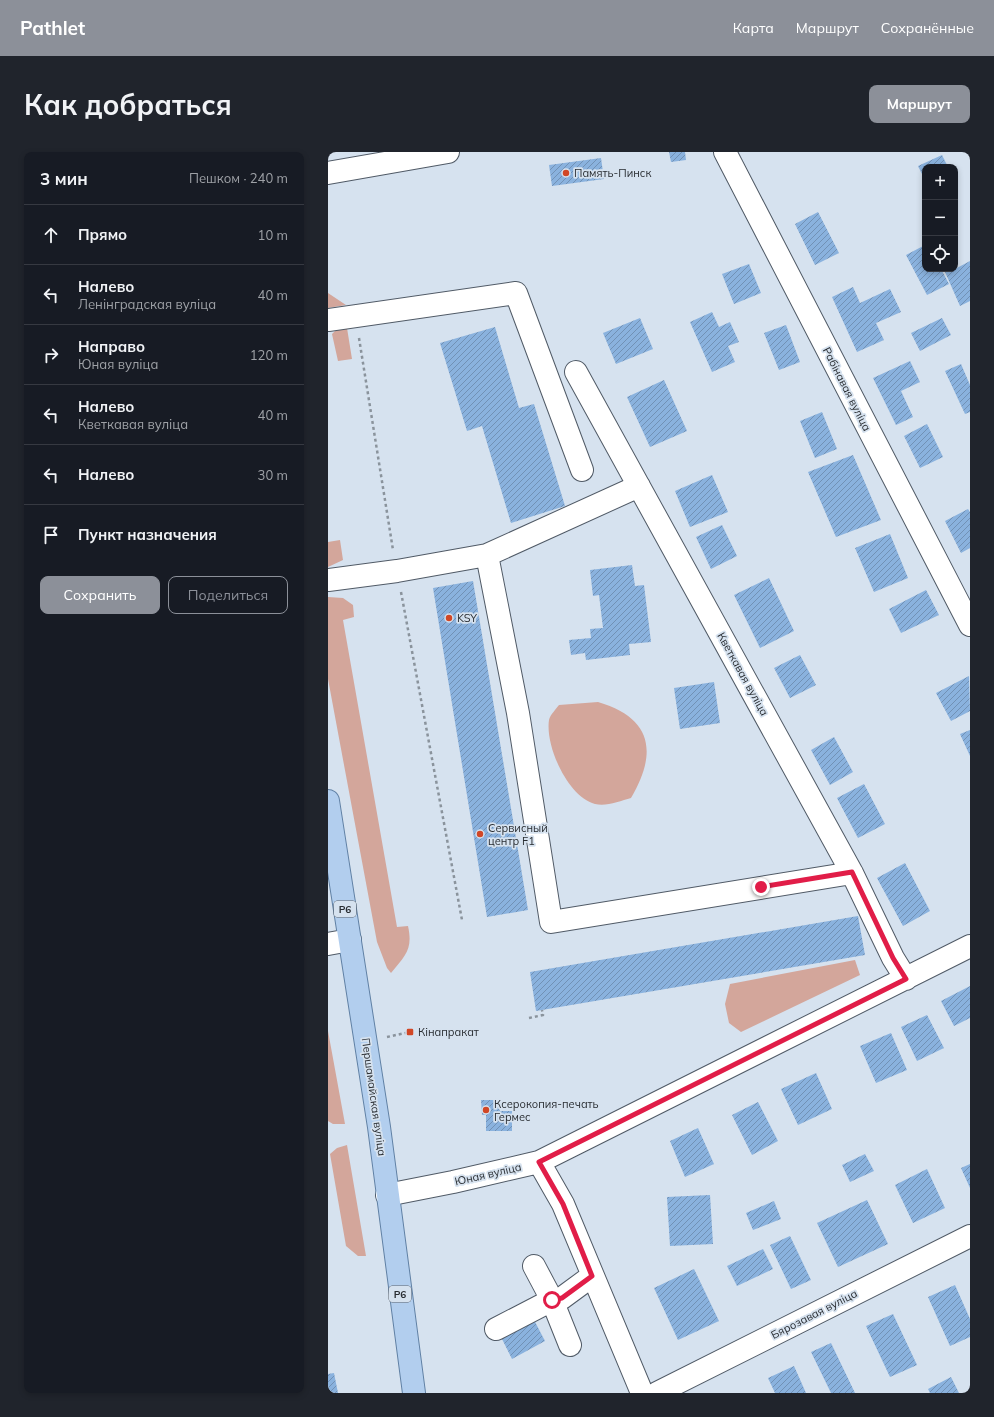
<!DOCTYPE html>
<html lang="ru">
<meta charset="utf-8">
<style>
:root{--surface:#171b24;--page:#20242c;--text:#f1f3f6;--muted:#9ea1a6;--line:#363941;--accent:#8c9099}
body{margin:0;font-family:Mulish,sans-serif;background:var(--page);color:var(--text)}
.controls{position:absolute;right:12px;top:12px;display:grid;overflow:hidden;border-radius:8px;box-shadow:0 2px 6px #0003}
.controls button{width:36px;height:36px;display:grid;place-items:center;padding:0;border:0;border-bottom:1px solid var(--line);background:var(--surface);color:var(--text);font:20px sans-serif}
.stop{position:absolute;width:12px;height:12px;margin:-9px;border:3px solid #e11d48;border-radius:50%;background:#fff}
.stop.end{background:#e11d48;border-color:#fff;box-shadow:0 1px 4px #0008}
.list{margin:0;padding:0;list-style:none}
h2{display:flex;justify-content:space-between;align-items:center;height:52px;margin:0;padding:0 16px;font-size:17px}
h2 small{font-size:13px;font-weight:400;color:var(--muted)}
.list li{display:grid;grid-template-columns:26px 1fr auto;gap:12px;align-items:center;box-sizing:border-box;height:60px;padding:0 16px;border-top:1px solid var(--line)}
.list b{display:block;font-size:15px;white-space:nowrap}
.list p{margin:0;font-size:13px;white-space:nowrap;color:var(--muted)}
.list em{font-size:13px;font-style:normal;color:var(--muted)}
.actions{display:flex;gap:8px;padding:12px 16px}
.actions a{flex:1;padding:9px 0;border:1px solid var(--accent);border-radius:8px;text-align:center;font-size:14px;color:var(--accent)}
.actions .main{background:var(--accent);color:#fff}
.icon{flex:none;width:22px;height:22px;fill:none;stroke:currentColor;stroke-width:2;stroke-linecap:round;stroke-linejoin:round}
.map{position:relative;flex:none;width:642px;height:1241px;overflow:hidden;border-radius:8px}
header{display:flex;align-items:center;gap:24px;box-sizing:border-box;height:56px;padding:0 20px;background:var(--accent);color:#fff}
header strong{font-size:19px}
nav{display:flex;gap:22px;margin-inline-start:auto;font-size:14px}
.intro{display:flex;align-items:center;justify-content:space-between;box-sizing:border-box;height:96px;padding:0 24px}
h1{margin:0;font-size:28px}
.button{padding:10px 18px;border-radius:8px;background:var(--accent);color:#fff;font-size:14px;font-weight:700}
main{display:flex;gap:24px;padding:0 24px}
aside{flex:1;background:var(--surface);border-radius:8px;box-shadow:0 2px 6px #0003}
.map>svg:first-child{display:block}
.green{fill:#d3a69b}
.building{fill:url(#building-hatch)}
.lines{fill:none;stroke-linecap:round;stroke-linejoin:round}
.minor-casing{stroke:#505a66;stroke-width:24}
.major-casing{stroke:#6080a4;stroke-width:24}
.path{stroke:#8a939c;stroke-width:2.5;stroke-dasharray:3 3;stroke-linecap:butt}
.minor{stroke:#fff;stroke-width:22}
.major{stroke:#b2ceee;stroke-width:22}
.route{stroke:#e11d48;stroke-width:5}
.poi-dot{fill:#d14726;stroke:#d6e2ef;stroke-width:1.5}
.labels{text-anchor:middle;stroke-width:3.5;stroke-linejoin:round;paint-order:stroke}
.shield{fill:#d6e2ef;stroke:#5d636b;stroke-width:1}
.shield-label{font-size:10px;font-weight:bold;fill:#292d32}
.poi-label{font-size:11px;fill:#292d32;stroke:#d6e2ef;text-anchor:start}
.street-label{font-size:11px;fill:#292d32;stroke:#d6e2ef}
</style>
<header>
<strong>Pathlet</strong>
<nav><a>Карта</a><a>Маршрут</a><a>Сохранённые</a></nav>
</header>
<div class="intro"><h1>Как добраться</h1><a class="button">Маршрут</a></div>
<main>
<aside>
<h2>3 мин<small>Пешком · 240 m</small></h2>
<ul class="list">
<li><svg class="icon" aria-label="ahead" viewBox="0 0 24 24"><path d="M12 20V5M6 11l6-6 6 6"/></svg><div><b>Прямо</b></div><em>10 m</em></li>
<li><svg class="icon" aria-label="left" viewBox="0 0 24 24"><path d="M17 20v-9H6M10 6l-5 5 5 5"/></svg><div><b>Налево</b><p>Ленінградская вуліца</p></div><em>40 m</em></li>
<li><svg class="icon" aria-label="right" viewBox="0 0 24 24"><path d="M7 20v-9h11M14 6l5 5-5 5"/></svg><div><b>Направо</b><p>Юная вуліца</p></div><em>120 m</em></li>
<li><svg class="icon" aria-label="left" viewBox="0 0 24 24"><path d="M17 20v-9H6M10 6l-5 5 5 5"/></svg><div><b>Налево</b><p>Кветкавая вуліца</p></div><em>40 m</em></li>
<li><svg class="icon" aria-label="left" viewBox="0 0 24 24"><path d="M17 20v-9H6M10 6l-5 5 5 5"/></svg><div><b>Налево</b></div><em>30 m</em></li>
<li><svg class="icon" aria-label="arrive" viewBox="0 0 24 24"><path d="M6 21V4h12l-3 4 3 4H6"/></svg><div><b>Пункт назначения</b></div></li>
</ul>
<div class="actions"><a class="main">Сохранить</a><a>Поделиться</a></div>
</aside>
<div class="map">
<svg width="642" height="1241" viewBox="0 0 642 1241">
<defs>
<pattern id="building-hatch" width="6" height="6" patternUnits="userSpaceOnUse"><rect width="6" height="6" fill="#8ab2de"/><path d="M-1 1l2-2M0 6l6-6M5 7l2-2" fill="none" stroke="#7191b5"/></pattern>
</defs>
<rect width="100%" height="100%" fill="#d6e2ef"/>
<!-- green -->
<path class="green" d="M0 141 18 153 0 156Z
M10 176H19L24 207 10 209 4 182Z
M12 388 15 408 0 415V390Z
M0 445 15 446 25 453 26 465 15 468 69 775 80 774C85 797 78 803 63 821L59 816 49 790 0 527Z
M270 550C324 566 330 600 303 646 292 649 278 655 267 652 240 645 217 594 221 568 222 563 228 557 231 553Z
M527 808 532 823 413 880 401 871 397 852 402 832Z
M0 879 17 972H5L0 969Z
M19 993 38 1104H30L18 1094 2 1002 9 996Z"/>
<!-- building -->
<path class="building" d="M341 0H357L358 8 343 10Z
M614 3 620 15H597V28L590 14Z
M273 6 276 27 224 34 221 13Z
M490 60 511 101 487 113 467 72Z
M597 93V117H613L621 132 599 143 578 103Z
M642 109V149L632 154 617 120 627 117Z
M421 112 433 141 406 152 394 122Z
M525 135 532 151 562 137 573 160 548 171 556 188 529 200 504 145Z
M384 160 391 175 402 170 411 190 400 194 407 210 384 220 362 170Z
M312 166 325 197 288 212 275 181Z
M614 166 623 183 592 199 583 181Z
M458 173 472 210 451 218 436 181Z
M167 175 191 256 206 252 237 354 183 371 154 274 139 279 112 191Z
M582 209 592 230 573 239 585 265 568 273 545 226Z
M633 212 642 233V260L637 262 617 219Z
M336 228 359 279 322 295 299 245Z
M494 260 509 297 487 306 472 269Z
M599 272 615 305 592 316 576 284Z
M525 303 553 368 508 385 480 320Z
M384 323 400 360 362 375 347 339Z
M640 357 642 360V396L633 401 617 369Z
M394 373 409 404 383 417 368 385Z
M562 382 580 426 546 440 527 396Z
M304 413 307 434 316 433 323 490 301 492 302 503 258 508 257 501 243 503 241 488 263 486 262 477 275 476 271 443 265 444 262 418Z
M441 426 466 479 432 496 406 443Z
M145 429 200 758 159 765 105 436Z
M598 438 611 463 573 481 561 457Z
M472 503 488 533 462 546 446 516Z
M641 524 642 559 623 569 608 541Z
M386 530 392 571 352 577 346 536Z
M642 578V604L632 582Z
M506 585 525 620 502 633 483 598Z
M536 632 557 672 530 686 509 646Z
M577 711 602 759 575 774 549 726Z
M530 764 537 803 208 859 202 820Z
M642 834V866L626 874 613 849Z
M599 863 616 896 589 909 573 875Z
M563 881 579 918 548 931 532 894Z
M488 921 504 957 470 973 453 937Z
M153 948H172V959H184V979H158V963H154Z
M430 950 450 989 424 1003 404 963Z
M370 976 386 1012 357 1025 342 989Z
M537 1002 546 1019 522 1030 514 1013Z
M642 1012V1036L633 1016Z
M599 1017 617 1056 585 1071 567 1033Z
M382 1043 385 1092 342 1094 339 1045Z
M539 1048 560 1092 510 1115 489 1071Z
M446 1049 453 1067 425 1078 418 1061Z
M462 1084 483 1128 463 1137 442 1093Z
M435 1097 445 1117 409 1134 399 1114Z
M366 1117 391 1169 350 1188 326 1136Z
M627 1133 642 1167V1185L622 1194 600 1145Z
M565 1162 589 1213 562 1225 538 1174Z
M205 1166 217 1189 184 1207 172 1183Z
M503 1191 527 1241H503L483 1200Z
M466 1214 478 1241H447L440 1226Z
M6 1221 10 1241H0V1222Z
M623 1225 631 1241H602L600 1237Z"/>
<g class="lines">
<!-- minor casing -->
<g class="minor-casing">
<path id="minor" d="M397 0 642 473
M0 21 120 0
M0 168 188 141 254 318
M248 220 524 721 565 806 578 827
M159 403 311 334
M0 428 69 419 159 403 190 561 223 770 524 721
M0 792 22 788
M211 1010 235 1052 314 1241
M59 1043 125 1030 211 1010 642 794
M206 1114 224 1148 242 1193
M168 1177 224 1148 234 1146 264 1124
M329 1241 642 1084"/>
</g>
<!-- major casing -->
<g class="major-casing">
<path id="major" d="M0 649 51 975 86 1241"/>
</g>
<!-- path -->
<path class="path" d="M31 186 65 398
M73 440 134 768
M201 866 215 863 214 858
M59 885 82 880"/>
<!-- minor -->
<use href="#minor" class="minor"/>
<!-- major -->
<use href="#major" class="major"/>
</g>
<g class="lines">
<!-- route -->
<path class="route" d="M224 1148 234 1146 264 1124 235 1052 211 1010 578 827 565 806 524 720 433 735"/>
</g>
<!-- markers -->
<g class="poi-dot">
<circle cx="238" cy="21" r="4"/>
<circle cx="121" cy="466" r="4"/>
<circle cx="152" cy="682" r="4"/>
<rect x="78" y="876" width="8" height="8" rx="2"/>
<circle cx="158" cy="958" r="4"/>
</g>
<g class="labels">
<!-- shield labels -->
<g class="shield">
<rect x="6" y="749" width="22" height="16" rx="3"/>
<rect x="61" y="1134" width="22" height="16" rx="3"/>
</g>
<g class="shield-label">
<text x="17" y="761">Р6</text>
<text x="72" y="1146">Р6</text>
</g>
<!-- poi labels -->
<g class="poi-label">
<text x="246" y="25">Память-Пинск</text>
<text x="129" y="470">KSY</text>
<text x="160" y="680">Сервисный<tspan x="160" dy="13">центр F1</tspan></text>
<text x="90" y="884">Кінапракат</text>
<text x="166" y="956">Ксерокопия-печать<tspan x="166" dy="13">Гермес</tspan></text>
</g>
<!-- street labels -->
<g class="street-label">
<text transform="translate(519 237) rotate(63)" y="4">Рабінавая вуліца</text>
<text transform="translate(415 522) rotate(61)" y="4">Кветкавая вуліца</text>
<text transform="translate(46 945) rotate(82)" y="4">Першамайская вуліца</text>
<text transform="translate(160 1022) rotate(-13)" y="4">Юная вуліца</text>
<text transform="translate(486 1162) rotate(-27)" y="4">Бярозавая вуліца</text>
</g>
</g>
</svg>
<div class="controls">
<button>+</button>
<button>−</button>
<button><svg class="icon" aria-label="locate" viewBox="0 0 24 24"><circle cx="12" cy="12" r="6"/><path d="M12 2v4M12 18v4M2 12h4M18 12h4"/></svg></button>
</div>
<div class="stop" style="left:224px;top:1148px"></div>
<div class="stop end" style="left:433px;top:735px"></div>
</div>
</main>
